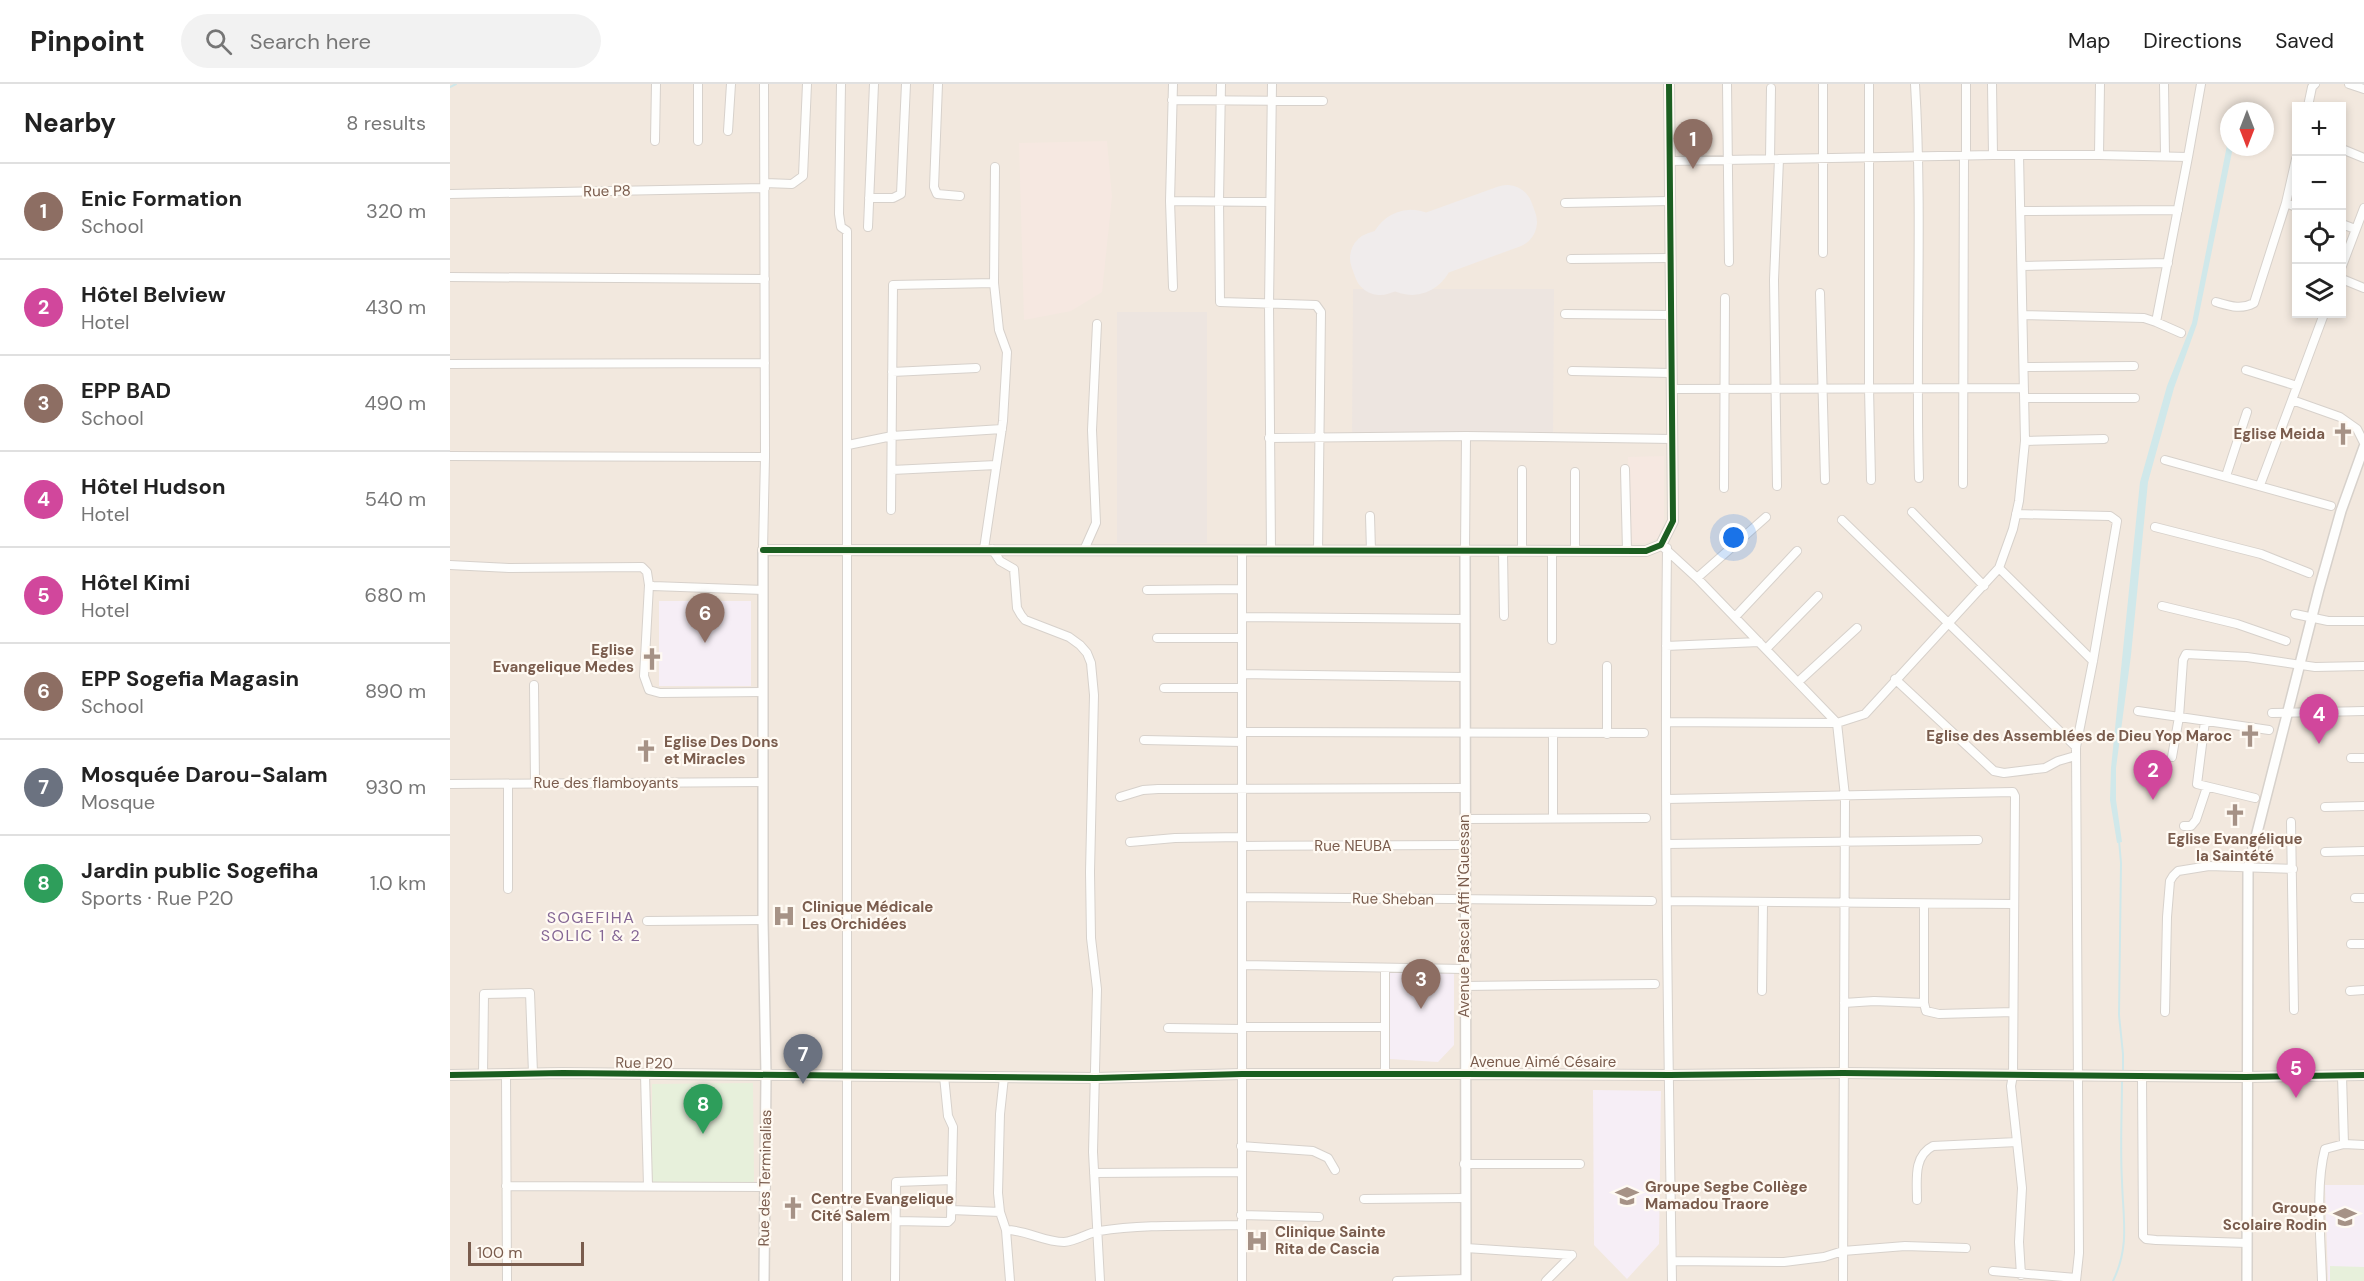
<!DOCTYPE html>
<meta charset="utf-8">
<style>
:root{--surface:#fff;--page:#f2f2f2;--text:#222;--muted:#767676;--line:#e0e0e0;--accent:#5d544f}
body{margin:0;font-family:"DM Sans",sans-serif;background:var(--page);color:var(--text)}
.controls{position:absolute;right:18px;top:18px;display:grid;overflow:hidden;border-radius:0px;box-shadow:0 3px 9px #0003}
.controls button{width:54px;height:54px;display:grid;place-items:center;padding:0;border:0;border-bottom:2px solid var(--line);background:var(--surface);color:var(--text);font:30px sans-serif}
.compass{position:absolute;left:1770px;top:18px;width:54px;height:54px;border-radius:50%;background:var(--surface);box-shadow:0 3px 9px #0003;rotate:180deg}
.scale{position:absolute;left:18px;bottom:15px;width:116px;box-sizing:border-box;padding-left:6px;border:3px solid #7a5c4d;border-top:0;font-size:16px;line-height:21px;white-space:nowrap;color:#7a5c4d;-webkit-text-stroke:4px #fffaf3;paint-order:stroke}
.you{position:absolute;left:1284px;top:454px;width:21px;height:21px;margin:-15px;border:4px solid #fff;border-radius:50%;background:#1a73e8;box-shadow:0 0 0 9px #1a73e833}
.badge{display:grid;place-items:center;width:39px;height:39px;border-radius:50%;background:var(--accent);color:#fff;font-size:20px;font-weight:700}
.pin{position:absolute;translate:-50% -50px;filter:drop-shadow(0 2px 3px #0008)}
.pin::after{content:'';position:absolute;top:32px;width:21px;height:18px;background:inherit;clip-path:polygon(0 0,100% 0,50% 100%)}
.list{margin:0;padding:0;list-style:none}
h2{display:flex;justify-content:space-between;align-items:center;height:78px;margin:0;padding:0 24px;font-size:26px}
h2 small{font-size:20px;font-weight:400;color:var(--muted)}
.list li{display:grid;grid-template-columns:39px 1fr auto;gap:18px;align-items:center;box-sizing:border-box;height:96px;padding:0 24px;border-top:2px solid var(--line)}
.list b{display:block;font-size:22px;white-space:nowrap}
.list p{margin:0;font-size:20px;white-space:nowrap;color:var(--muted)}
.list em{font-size:20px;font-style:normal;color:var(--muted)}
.icon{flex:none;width:33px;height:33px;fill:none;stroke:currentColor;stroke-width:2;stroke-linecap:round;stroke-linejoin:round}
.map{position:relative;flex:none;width:1914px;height:1197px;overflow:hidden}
header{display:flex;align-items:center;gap:36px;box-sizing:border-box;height:84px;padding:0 30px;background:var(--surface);border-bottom:2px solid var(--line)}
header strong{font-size:28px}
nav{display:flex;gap:33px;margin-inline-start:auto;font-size:21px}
.search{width:420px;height:54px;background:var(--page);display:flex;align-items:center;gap:15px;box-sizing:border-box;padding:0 21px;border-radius:33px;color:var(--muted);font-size:22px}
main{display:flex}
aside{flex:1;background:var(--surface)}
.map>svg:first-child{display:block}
.residential{fill:#f2e8de;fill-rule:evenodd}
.commercial{fill:#f6e8e1}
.industrial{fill:#ede5e0}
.education{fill:#f6eef6}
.green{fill:#e7f0db}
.water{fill:#d0e8ea}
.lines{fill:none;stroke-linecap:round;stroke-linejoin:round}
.stream{stroke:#d0e8ea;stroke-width:2}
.runway{stroke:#f0ecec;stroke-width:52}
.minor-casing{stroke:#d7d1cb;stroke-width:10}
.tertiary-casing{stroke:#d7d1cb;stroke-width:12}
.minor{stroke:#fefefd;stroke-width:8}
.tertiary{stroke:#fefefd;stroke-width:9}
.cycleway-casing{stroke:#fffaf3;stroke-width:10}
.cycleway{stroke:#1b5e20;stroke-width:6}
.labels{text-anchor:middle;stroke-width:4.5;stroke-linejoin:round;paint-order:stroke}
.street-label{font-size:15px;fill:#7a5c4d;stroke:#fffaf3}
.poi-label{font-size:15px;font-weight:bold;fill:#7a5c4d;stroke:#fffaf3;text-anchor:start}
.neighbourhood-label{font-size:16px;letter-spacing:1.5px;fill:#846695;stroke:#fffaf3}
</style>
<header>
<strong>Pinpoint</strong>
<div class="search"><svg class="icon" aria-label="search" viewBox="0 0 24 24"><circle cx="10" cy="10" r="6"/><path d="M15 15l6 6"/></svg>Search here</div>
<nav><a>Map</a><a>Directions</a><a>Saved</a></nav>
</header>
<main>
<aside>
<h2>Nearby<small>8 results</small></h2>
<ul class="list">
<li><span class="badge" style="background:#8d6e63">1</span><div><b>Enic Formation</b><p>School</p></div><em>320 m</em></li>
<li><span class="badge" style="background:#d1479c">2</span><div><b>Hôtel Belview</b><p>Hotel</p></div><em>430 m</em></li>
<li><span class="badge" style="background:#8d6e63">3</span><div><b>EPP BAD</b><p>School</p></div><em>490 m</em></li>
<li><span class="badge" style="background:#d1479c">4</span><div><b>Hôtel Hudson</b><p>Hotel</p></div><em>540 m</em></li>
<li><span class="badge" style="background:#d1479c">5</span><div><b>Hôtel Kimi</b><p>Hotel</p></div><em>680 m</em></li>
<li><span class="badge" style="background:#8d6e63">6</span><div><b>EPP Sogefia Magasin</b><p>School</p></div><em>890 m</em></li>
<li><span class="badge" style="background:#6b7280">7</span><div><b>Mosquée Darou-Salam</b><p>Mosque</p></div><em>930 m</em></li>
<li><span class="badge" style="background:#2e9e5b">8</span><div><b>Jardin public Sogefiha</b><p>Sports · Rue P20</p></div><em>1.0 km</em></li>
</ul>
</aside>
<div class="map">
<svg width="1914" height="1197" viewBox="0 0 1914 1197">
<rect width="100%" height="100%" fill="#f9f5f0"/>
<!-- residential -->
<path class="residential" d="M0 0H1914V1197H0ZM1846 22H1892V230H1846ZM1779 27H1815V63H1779Z"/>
<!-- commercial -->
<path class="commercial" d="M657 57 662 113 652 208 621 227 574 236 569 59Z
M1214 372V435L1208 454 1195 459H1179L1178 373Z"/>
<!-- industrial -->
<path class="industrial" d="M903 205H1104L1103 354 902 356Z
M667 228H757V459H667Z"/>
<!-- education -->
<path class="education" d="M209 517H301V602H209Z
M939 887 1004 888V961L988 978 940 975Z
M1143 1006 1211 1007 1209 1160 1177 1195 1144 1161Z
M1875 1101H1914V1197H1878Z"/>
<!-- green -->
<path class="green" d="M303 999 304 1099 202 1100V1000Z
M1880 1182 1914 1183V1197H1880Z"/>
<!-- water -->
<path class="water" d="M1779 51V63H1783L1747 240 1724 304 1698 398 1681 571 1666 684V716L1672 758 1667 759 1660 716 1661 684 1690 398 1717 302 1742 239Z"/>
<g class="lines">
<!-- stream -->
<path class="stream" d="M0 3 6 0
M1669 756 1671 779 1669 931 1673 970V990
M1663 1197C1680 1162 1673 1135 1672 1097 1670 1064 1672 1029 1672 995"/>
<!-- runway -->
<path class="runway" d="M1057 127 1061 138 979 168C975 185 961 190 948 179L930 185 926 174 944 168C948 152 961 147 974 157Z"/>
<!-- minor casing -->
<g class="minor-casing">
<path id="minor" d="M248 0V57
M391 0 389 130 391 143 397 147V1197
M488 0 484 103 487 110 510 112
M723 0 720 117 723 203
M771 0 769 116 770 218 866 221 871 228 868 467
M1277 0 1279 178
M1419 0V304L1421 396
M1465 0C1473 131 1465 262 1469 394
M1542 0 1543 71
M1714 0 1715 72
M1899 0 1914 5
M722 16 873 17
M1858 22 1862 3 1865 0
M278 47 281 0
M205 57 206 0
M1892 65 1914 74
M1649 71 1650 0
M1516 72V0
M1738 73 1751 0
M1320 75 1321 4
M1846 75 1836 119 1846 123
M1219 77 1543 71H1649L1738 73 1706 238 1694 234 1573 231
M315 99 342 100 353 92 357 0
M0 110 315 104
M419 114H443L451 110 456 0
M720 117 820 118
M1115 119 1220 117
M1571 127 1728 126
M1892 140 1905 145
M418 143 424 0
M1373 169V0
M1121 175 1220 174
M1572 182 1718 179
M1892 182 1914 124
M0 193 315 195
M1892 195 1914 204
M1370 209 1375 396
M1766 218C1780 222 1791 226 1804 219L1836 119
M1115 230 1221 231
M1874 230 1842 316 1890 333 1907 345 1914 359
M1706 238 1731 249
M0 280 315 279
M1574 283 1684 282
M1796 286 1847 302
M1122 287 1221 289
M442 288 526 284
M1222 305 1574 304
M1574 314H1685
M819 354 1016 352 1222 355
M1575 357 1654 355
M398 361 442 352 552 345
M0 372 315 373
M1715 376 1881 422
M1175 385 1177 467
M442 386 546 381
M1125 388V467
M1776 392 1797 328
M1513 400 1514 72
M1810 401 1842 316
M1327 402 1324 196 1329 75
M1274 404 1275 214
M441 426 443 201 544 199
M1462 428 1534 502
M1566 430 1660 432 1667 437 1643 577 1626 663 1629 1169 1626 1197
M920 432 921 467
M1392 436 1626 663
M1705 443 1811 470 1859 489
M1211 461 1247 494 1387 639 1395 712 1393 1197
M1217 464C1214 709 1218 953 1222 1197
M534 465 553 337 557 268 549 246 544 199 545 83
M542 465 550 477 564 485 567 524 571 531 575 536 619 553 630 561 637 569 641 579 644 611 640 788 641 854 647 905 643 1068 650 1197
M313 466 315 373 314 0
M634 466 646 439 642 346 647 240
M792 467V1197
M821 467 819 221 822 0
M1072 467V386
M1102 467V556
M1015 468 1016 352
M1053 468 1054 532
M0 481 59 484 192 483 197 488 199 501 203 502 313 506
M1549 484 1643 577
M1247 494 1316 433
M199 501 194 592 199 606 210 609 312 608
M697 506 792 505
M1712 522 1787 540 1836 557
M1845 530 1878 537H1914
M792 533 1015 535
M1285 533 1347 467
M707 554H792
M1216 562 1309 558
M1316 565 1368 512
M1157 582V650
M792 590 1015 593
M1445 595 1544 687 1554 689 1595 684 1608 677 1625 672
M1348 598 1407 544
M84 601 85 700
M714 604H792
M1688 627 1819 646
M1822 629 1914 627
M1755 637 1747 700 1805 714
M1216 638 1387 639 1415 630 1549 484 1563 445 1569 417 1575 357 1569 71
M792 648 1194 649
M1103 649V734
M694 656 792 658
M1722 673 1729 633 1733 576 1736 570 1797 573 1865 583 1914 582
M1901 674H1914
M0 700 312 698
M58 700V805
M670 713 693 706 708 705 1015 704
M1216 715 1563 708 1565 712 1563 991 1561 1002 1572 1104 1569 1158 1571 1191
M1875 723 1914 722
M1015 735 1196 734
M1841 738 1844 926
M1734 742H1741L1746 736 1757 703
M680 758 725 754 792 753
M1217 760 1528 756
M792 762 1014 761
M1875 768 1914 767
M792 813 1202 817
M1905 814H1914
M1218 817 1563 820
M1474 820V919
M197 837 313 836
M1901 860H1914
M792 881 1014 885
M935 884V990
M1014 902 1205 900
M1312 907 1313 819
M1900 907 1914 906
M1394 919 1424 917 1474 919 1476 927 1489 930 1563 928
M1715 928 1717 833 1720 797 1723 792 1728 787 1759 782 1843 785
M792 943H935
M718 944 792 945
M56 990 57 1197
M33 991 34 910 80 909 83 989
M195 991 198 1102
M1692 992 1693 1152 1696 1155 1706 1156 1797 1159
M1892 992 1894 1060 1914 1061
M554 993 550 1030 548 1109 550 1128 556 1146 560 1197
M791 1062 863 1067 878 1074 885 1086
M1014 1080H1130
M644 1089 791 1088
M56 1102 316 1103
M914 1115 1015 1114
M1467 1116C1467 1096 1463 1072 1483 1062L1567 1058
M502 1126 550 1128
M791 1131 869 1133
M446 1137 498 1138 501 1135 503 1043 498 1032 494 992
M556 1146C577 1146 593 1158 614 1158 627 1157 637 1149 649 1147 694 1140 745 1142 791 1141
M1016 1164 1122 1171
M1222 1177 1334 1178 1374 1173 1393 1167 1455 1162 1516 1164
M1543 1187 1626 1194
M445 1197 446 1098 502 1096
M947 1197 1016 1195
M1096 1197 1122 1171
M1872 1197C1871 1158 1865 1102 1875 1065L1894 1060"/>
</g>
<!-- tertiary casing -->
<g class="tertiary-casing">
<path id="tertiary" d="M1015 468 1016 1197
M0 991 113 989 646 994 792 990H1014L1220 991 1393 989 1796 993 1914 991
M314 1197 316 991 313 836V466L1196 467 1211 461 1223 437 1219 0
M1797 1197 1798 784 1869 505 1891 427 1914 363"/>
</g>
<!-- minor -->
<use href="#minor" class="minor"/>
<!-- tertiary -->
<use href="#tertiary" class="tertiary"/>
<!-- cycleway casing -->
<g class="cycleway-casing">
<path id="cycleway" d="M313 466 1196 467 1211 461 1223 437 1219 0
M0 991 113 989 646 994 792 990H1014L1220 991 1393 989 1796 993 1914 991"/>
</g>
<!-- cycleway -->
<use href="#cycleway" class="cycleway"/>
</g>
<!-- icons -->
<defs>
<g id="church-bare" transform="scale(1.8)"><path d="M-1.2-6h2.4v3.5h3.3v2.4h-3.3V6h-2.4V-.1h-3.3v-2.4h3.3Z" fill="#a69286" stroke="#fffaf3" stroke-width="2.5" paint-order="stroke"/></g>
<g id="hospital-bare" transform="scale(1.8)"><path d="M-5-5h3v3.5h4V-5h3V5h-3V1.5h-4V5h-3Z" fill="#a69286" stroke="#fffaf3" stroke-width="2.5" paint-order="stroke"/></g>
<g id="school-bare" transform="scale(1.8)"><path d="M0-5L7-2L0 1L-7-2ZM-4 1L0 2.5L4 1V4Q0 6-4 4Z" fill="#a69286" stroke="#fffaf3" stroke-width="2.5" paint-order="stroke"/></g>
</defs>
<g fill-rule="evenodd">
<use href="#church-bare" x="1893" y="350"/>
<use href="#church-bare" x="202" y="575"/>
<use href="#church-bare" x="1800" y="652"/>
<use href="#church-bare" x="196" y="667"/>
<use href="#church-bare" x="1785" y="731"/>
<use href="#hospital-bare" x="334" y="832"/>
<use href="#school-bare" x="1177" y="1112"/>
<use href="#church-bare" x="343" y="1124"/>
<use href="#school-bare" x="1895" y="1133"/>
<use href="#hospital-bare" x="807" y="1157"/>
</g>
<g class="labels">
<!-- street labels -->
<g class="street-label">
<text transform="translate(157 107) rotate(-1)" y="5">Rue P8</text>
<text x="156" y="704">Rue des flamboyants</text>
<text x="903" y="767">Rue NEUBA</text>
<text transform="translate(943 815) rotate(1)" y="5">Rue Sheban</text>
<text transform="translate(1014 832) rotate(-90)" y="5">Avenue Pascal Affi N'Guessan</text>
<text x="1093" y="983">Avenue Aimé Césaire</text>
<text transform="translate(194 979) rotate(1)" y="5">Rue P20</text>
<text transform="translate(315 1094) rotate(-89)" y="5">Rue des Terminalias</text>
</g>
<!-- poi labels -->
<g class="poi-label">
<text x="1875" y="355" text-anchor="end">Eglise Meida</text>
<text x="184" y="571" text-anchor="end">Eglise<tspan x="184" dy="17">Evangelique Medes</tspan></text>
<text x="1782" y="657" text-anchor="end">Eglise des Assemblées de Dieu Yop Maroc</text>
<text x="214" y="663">Eglise Des Dons<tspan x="214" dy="17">et Miracles</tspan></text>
<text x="1785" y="760" text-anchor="middle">Eglise Evangélique<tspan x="1785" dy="17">la Saintété</tspan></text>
<text x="352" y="828">Clinique Médicale<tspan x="352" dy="17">Les Orchidées</tspan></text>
<text x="1195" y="1108">Groupe Segbe Collège<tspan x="1195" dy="17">Mamadou Traore</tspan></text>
<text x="361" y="1120">Centre Evangelique<tspan x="361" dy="17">Cité Salem</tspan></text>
<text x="1877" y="1129" text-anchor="end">Groupe<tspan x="1877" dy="17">Scolaire Rodin</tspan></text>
<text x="825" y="1153">Clinique Sainte<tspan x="825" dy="17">Rita de Cascia</tspan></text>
</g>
<!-- neighbourhood labels -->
<g class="neighbourhood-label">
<text x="141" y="839">SOGEFIHA<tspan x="141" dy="18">SOLIC 1 &amp; 2</tspan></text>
</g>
</g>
</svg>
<div class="controls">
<button>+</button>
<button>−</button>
<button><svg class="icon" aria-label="locate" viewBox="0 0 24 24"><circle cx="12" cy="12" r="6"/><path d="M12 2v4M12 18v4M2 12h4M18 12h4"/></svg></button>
<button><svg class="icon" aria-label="layers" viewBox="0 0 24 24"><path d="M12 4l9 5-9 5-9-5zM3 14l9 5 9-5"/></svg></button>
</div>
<svg class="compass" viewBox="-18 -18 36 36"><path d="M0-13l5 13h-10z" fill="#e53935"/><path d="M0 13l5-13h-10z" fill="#767676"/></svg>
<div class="scale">100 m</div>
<div class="you"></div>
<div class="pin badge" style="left:1243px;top:85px;background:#8d6e63">1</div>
<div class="pin badge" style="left:1703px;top:716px;background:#d1479c">2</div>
<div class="pin badge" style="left:971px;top:925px;background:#8d6e63">3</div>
<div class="pin badge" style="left:1869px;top:660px;background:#d1479c">4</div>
<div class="pin badge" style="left:1846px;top:1014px;background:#d1479c">5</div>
<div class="pin badge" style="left:255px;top:559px;background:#8d6e63">6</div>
<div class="pin badge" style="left:353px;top:1000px;background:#6b7280">7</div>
<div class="pin badge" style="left:253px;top:1050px;background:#2e9e5b">8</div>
</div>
</main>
